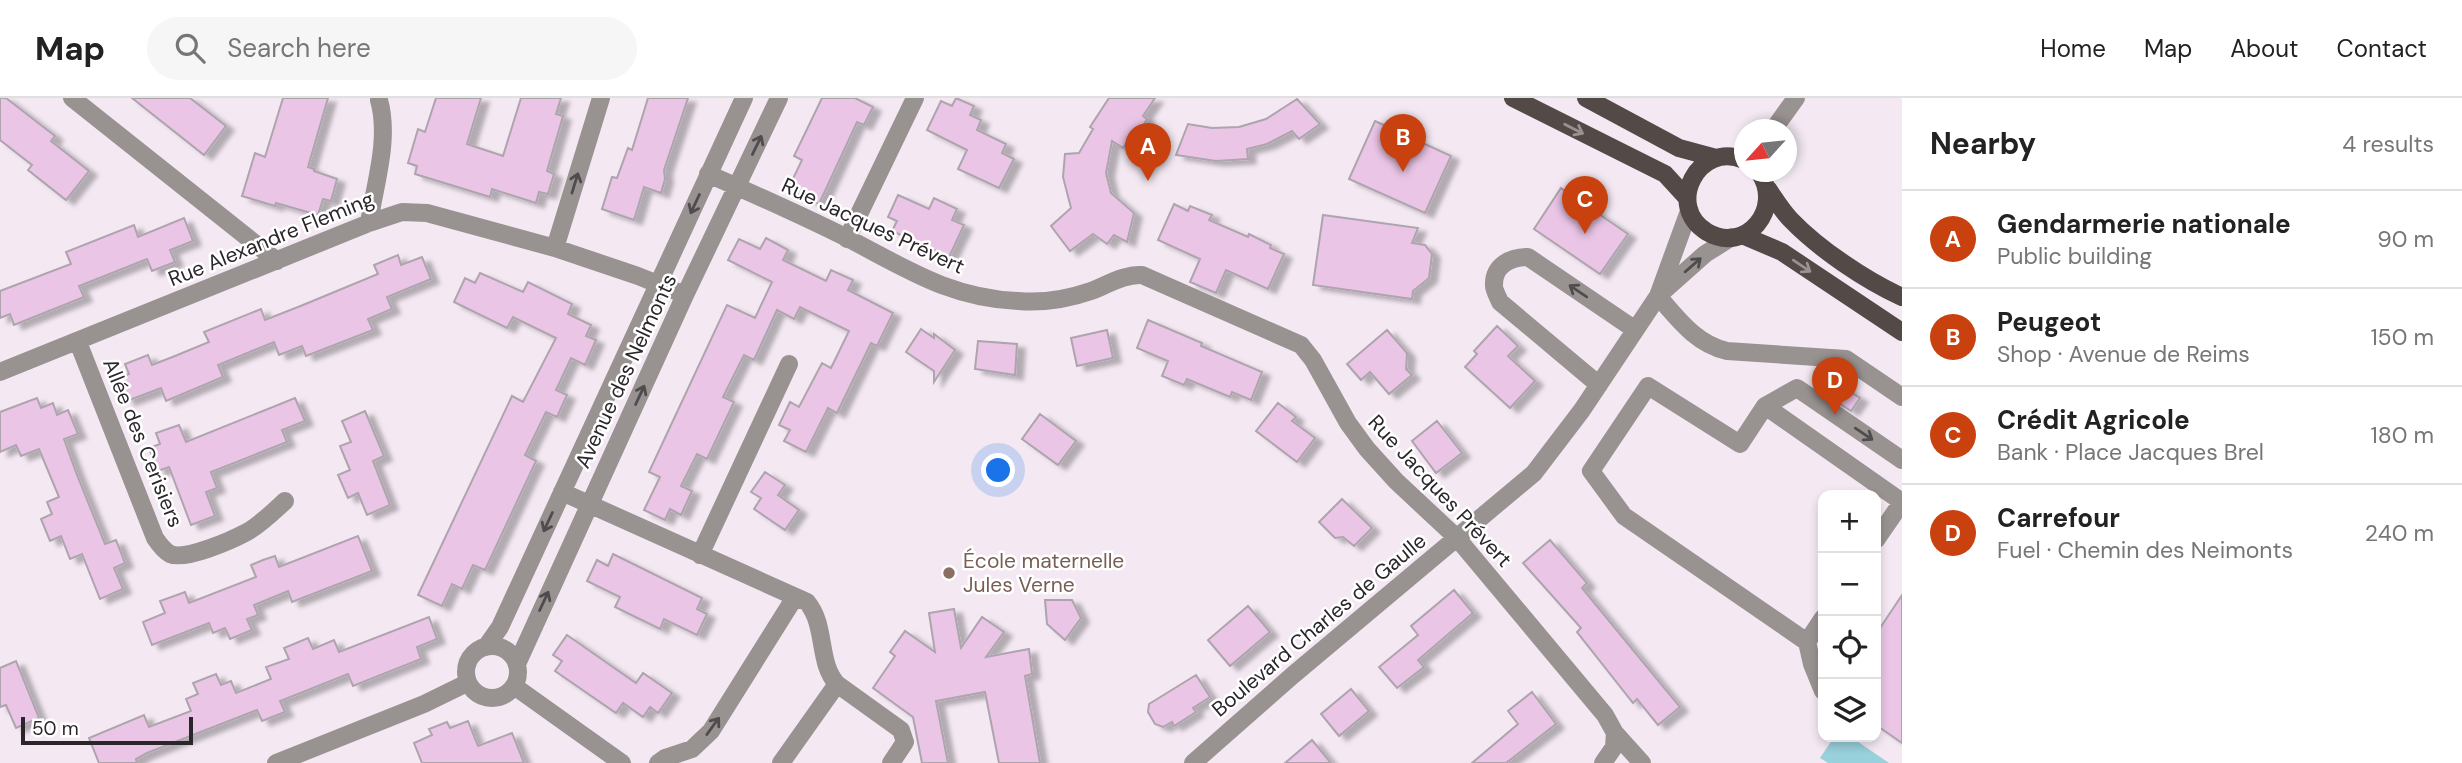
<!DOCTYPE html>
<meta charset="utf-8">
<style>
:root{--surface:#fff;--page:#f6f6f6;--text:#222;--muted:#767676;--line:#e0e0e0;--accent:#c9410f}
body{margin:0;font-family:"DM Sans",sans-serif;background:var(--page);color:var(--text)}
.controls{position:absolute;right:21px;bottom:21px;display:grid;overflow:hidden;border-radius:14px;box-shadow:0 4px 10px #0003}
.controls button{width:63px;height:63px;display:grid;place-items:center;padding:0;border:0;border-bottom:2px solid var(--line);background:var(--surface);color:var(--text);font:35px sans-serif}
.compass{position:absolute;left:1734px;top:21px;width:63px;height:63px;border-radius:50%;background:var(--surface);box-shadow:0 4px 10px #0003;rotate:243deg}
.scale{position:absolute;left:21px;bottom:18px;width:172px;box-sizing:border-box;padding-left:7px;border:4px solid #2a262a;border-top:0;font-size:19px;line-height:24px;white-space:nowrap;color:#2a262a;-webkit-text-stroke:5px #fff;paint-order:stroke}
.you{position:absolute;left:999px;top:373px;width:24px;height:24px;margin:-18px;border:5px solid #fff;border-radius:50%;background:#1a73e8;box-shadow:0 0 0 10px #1a73e833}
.badge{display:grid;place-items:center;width:46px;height:46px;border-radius:50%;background:var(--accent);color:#fff;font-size:23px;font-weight:700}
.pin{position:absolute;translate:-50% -58px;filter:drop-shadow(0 2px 4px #0008)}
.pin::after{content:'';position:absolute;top:37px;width:24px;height:21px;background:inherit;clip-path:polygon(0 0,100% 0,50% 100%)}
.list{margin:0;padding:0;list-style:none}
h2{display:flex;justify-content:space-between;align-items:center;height:91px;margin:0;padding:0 28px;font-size:30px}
h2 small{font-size:23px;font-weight:400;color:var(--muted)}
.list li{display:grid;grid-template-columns:46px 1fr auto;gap:21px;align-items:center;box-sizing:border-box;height:98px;padding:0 28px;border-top:2px solid var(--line)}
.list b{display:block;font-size:26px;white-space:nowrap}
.list p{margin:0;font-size:23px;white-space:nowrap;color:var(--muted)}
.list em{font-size:23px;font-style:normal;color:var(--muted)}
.icon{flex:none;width:38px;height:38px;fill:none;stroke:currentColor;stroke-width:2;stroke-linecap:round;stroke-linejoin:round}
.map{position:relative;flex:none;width:1902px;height:665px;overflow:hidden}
header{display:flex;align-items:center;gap:42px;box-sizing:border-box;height:98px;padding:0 35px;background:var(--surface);border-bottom:2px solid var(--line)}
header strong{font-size:33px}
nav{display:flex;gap:38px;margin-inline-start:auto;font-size:24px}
.search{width:490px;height:63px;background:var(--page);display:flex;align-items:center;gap:18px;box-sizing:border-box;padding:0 24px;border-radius:38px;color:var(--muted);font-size:26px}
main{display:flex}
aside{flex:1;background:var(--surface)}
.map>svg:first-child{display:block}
.water{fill:#98d0dc}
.building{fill:#eac5e6;stroke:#aea4ad;stroke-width:2;filter:url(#shadow)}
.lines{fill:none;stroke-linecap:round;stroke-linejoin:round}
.minor{stroke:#989291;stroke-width:18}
.major{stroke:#534947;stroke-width:18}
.oneway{stroke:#989291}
.oneway2{stroke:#504c4e}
.education-dot{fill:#8d6e63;stroke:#fff;stroke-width:2.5}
.labels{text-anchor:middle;stroke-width:5;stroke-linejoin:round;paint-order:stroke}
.street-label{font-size:21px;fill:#2a262a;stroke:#fff}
.education-label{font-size:21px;fill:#785e54;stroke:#fff;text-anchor:start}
</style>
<header>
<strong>Map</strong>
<div class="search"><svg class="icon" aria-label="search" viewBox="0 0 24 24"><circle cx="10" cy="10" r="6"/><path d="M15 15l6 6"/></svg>Search here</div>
<nav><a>Home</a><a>Map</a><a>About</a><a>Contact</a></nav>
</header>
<main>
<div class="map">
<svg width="1902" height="665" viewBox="0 0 1902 665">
<defs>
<filter id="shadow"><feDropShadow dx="8" dy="4.5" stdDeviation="2" flood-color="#0004"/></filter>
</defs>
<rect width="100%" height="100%" fill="#f4e9f3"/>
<!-- water -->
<path class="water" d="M1834 639H1851L1889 665H1828L1820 660Z"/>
<!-- building -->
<path class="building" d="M0 0H6L55 38 51 43 89 73 66 102 28 72 32 67 0 42Z
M132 0H190L226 28 204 57Z
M283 0H328L308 69 314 71V73L337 81 331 103 323 101 318 117 276 105 275 108 242 98 255 55 265 59Z
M436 0H481L467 46 503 58 521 0H561L556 16 563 18 547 73 554 76 548 96 539 94 536 105 492 91 490 99 415 76 417 68 408 65 418 31 425 34Z
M648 0H688L664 72 665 81 661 95 644 89 634 122 602 111 612 79 617 80 628 50 632 52Z
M822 0H855L873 9 864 27 857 24 819 106 788 91 802 62 794 58Z
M956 0 974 8 970 17 981 22 977 32 1006 46 1002 55 1014 61 999 90 958 71 967 52 927 32 941 3 952 8Z
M1109 0H1155L1143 18 1147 21 1135 41 1131 38 1123 50 1112 43 1106 75 1111 95 1134 115 1127 144 1114 137 1107 146 1093 136 1070 153 1051 128 1071 110 1063 79 1065 56 1079 55 1093 31 1090 29Z
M1297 1 1320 26 1299 41 1292 33 1267 46 1247 51 1248 61 1216 63 1176 57 1188 26 1212 30 1239 29 1266 21Z
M1375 23 1451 58 1425 115 1349 81Z
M1561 90 1628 136 1600 176 1534 131Z
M898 97 929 111 934 100 957 111 952 122 964 127 949 159 892 133 897 123 888 119Z
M1174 106 1188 113 1190 108 1212 117 1209 122 1248 139 1249 136 1271 147 1270 150 1284 156 1268 191 1226 172 1216 195 1190 184 1200 161 1158 142Z
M1323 117 1418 130 1412 145 1425 147 1432 156 1429 180 1413 193 1412 201 1313 187Z
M184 120 193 143 170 152 175 164 152 173 147 161 79 188 84 199 14 227 10 216 0 220V193L71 166 66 154 134 127 138 139Z
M766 140 788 152 783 162 826 183 831 172 853 182 848 192 893 215 877 248 871 245 837 315 828 310 806 354 784 343 790 332 779 327 790 304 799 309 822 265 831 270 849 233 800 209 794 221 777 212 754 262 744 257 723 299 734 304 707 361 697 356 681 388 692 393 681 417 670 411 665 422 644 412 660 379 649 374 727 207 755 220 772 184 728 162 739 141 760 151Z
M398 157 401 167 422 159 431 181 387 199 392 211 368 221 373 232 306 258 302 248 279 257 274 244 218 267 223 279 166 303 161 290 127 303 118 280 129 276 125 266 148 257 152 267 175 258 209 244 204 234 261 211 265 222 303 207 378 176 374 167Z
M480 175 523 194 528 184 572 206 568 216 591 227 586 238 596 242 585 267 571 260 556 292 567 297 557 319 546 314 525 357 536 363 485 472 473 467 462 491 452 486 442 508 418 497 512 298 523 304 556 240 513 219 507 230 454 204 465 180 475 185Z
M1148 222 1202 245 1201 248 1262 274 1251 302 1232 294 1230 299 1187 281 1184 287 1162 278 1168 263 1137 250Z
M1497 228 1518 248 1508 258 1535 283 1510 310 1465 269 1477 256 1474 253Z
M921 231 934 240V236L955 252 934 284V273L906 254Z
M1107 232 1113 260 1077 268 1071 240Z
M1387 232 1407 255 1406 271 1412 277 1389 296 1370 274 1361 282 1347 266Z
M978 243 1017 246 1015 277 975 271Z
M1843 289 1860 300 1851 313 1834 302Z
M37 300 41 310 53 305 57 317 68 312 78 336 64 341 77 377 105 446 116 442 125 465 114 470 123 491 100 501 82 456 70 461 61 438 50 443 41 421 52 416 47 404 59 399 39 351 21 358 16 347 0 354V314Z
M295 300 305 323 282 332 287 344 211 374 217 390 206 394 215 418 191 427 169 369 158 373 149 350 160 346 156 335 179 327 186 344Z
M1278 305 1296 319 1292 323 1315 340 1297 364 1256 333Z
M365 313 384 358 373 363 390 407 367 417 358 395 348 400 338 377 350 372 340 348 351 344 342 323Z
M1040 316 1076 343 1058 367 1022 341Z
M1437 323 1462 355 1436 375 1412 343Z
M765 374 785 387 778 397 799 412 785 432 754 411 761 400 751 394Z
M1342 401 1372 430 1354 448 1343 439 1335 440 1319 424Z
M358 438 372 473 292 504 288 493 254 507 258 517 247 521 252 532 230 541 225 530 213 535 209 525 152 547 143 524 165 515 160 503 185 494 189 505 256 479 251 467 263 462 275 458 279 469Z
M1550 442 1587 485 1582 490 1680 609 1658 627 1637 601 1633 605 1577 534 1581 530 1523 465Z
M613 456 702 500 697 511 707 516 697 537 664 521 660 531 615 509 620 499 587 483 597 462 608 468Z
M1454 492 1473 515 1418 562 1424 569 1397 590 1379 569 1418 537 1411 528Z
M1902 497V645L1876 627V536Z
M1045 502H1072L1081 520 1065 542 1047 526Z
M1248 508 1270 534 1230 568 1208 542Z
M954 511 961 550 982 519 1004 534 986 559 1029 551 1032 576 1025 578 1040 665H999L985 594 936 603 948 665H922L913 619 873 590 895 558 890 554 905 533 935 554 929 515Z
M429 519 437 541 417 549 421 561 353 588 348 576 280 603 285 614 262 623 257 612 147 655 136 661 137 665H99L89 640 144 617 149 629 191 613 186 601 198 596 193 585 216 576 221 587 231 583 236 595 271 581 266 569 289 561 284 550 308 540 313 551 334 542 339 554Z
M567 537 636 585 643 575 672 595 658 615 650 609 643 619 623 605 616 615 555 573 562 563 553 557Z
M16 563 39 620 16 630 6 607 0 609V570Z
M1196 577 1210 599 1193 610 1196 614 1174 628 1172 624 1163 629 1155 626 1148 614 1149 606Z
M1351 591 1369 613 1339 638 1321 616Z
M1532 594 1556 626 1506 665H1472L1518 626 1508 613Z
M468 623 478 648 512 635 524 665H422L414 645 432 637 429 631 447 624 450 630Z
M1312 642 1331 665H1285Z"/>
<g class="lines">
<!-- minor -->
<path class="minor" d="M72 0 277 163
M1773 32 1796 0
M708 76C756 97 803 118 849 141 907 171 950 200 1018 203 1042 205 1068 201 1091 193 1107 187 1124 176 1142 177L1301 247 1313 262 1348 325 1367 351 1396 383 1457 440 1605 617 1615 635 1642 665
M369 125C375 85 390 41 379 2
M847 141 915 0
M555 150 601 0
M1660 196 1705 156 1732 139
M1658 198C1678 221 1696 246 1727 253L1846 261 1902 299
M78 244 155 440C159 446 163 452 170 456 185 463 232 442 247 434 261 426 273 414 285 403
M0 274 369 125 402 114 427 115 555 150 638 178 685 197
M1599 287 1500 204C1498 199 1494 192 1494 188 1493 167 1511 159 1528 159L1634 231
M1765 308 1797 290 1902 362
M562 394 807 504C827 528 817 564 837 586
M1876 442 1902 404
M700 457 789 266
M1823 520 1807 544 1624 418 1591 373 1648 288 1740 346 1765 308 1902 404
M1807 544 1812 566 1823 593
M466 574a26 26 0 1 1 52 0a26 26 0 1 1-52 0Z
M486 549 500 529 744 0
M517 566 685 197 779 0
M514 588 622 665
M276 665 424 606 467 585
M658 665 665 660 692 651 711 633 795 499
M781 665 837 586 901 632 905 644 891 665
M1193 665 1293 577 1534 375 1582 312 1658 198 1689 113
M1603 665 1614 649 1615 635"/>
<!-- major -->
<path class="major" d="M1513 0 1665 76 1687 100
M1586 0 1679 50 1716 60
M1744 62C1699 42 1664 108 1707 134 1746 157 1784 110 1759 74
M1768 91C1775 101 1782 113 1791 122 1819 151 1865 182 1902 199
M1742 137 1782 154 1902 234"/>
</g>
<!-- one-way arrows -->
<defs><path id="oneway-shaft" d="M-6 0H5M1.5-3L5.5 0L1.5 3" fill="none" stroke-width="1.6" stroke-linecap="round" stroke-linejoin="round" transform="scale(1.75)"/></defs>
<g class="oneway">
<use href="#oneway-shaft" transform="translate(1574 31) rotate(27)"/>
<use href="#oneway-shaft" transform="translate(1802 168) rotate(34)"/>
</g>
<g class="oneway2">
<use href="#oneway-shaft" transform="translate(757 47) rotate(-64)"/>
<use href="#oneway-shaft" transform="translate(575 85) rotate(-73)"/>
<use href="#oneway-shaft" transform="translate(695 106) rotate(115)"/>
<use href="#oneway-shaft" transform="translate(1693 167) rotate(-41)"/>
<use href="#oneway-shaft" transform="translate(1578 193) rotate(-146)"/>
<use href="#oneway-shaft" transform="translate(640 297) rotate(-65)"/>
<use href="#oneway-shaft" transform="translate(1864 336) rotate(34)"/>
<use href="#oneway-shaft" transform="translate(548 424) rotate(115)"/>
<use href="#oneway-shaft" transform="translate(544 503) rotate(-65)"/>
<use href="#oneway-shaft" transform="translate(713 628) rotate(-54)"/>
</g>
<!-- markers -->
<circle class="education-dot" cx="949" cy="475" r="7"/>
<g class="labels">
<!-- street labels -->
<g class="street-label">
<text transform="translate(873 128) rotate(25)" y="7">Rue Jacques Prévert</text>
<text transform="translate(271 141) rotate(-22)" y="7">Rue Alexandre Fleming</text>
<text transform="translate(626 273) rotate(-65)" y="7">Avenue des Nelmonts</text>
<text transform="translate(143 345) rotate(68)" y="7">Allée des Cerisiers</text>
<text transform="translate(1440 393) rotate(47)" y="7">Rue Jacques Prévert</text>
<text transform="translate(1319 527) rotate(-40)" y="7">Boulevard Charles de Gaulle</text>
</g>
<!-- education labels -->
<g class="education-label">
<text x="963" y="470">École maternelle<tspan x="963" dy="24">Jules Verne</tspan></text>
</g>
</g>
</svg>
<div class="controls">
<button>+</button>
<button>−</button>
<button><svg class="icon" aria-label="locate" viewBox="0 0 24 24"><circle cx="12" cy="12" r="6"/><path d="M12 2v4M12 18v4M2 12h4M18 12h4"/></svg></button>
<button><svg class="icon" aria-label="layers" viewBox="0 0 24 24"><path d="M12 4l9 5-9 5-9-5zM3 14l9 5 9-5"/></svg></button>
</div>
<svg class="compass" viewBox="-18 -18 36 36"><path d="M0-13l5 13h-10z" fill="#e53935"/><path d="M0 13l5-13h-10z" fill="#767676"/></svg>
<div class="scale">50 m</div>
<div class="you"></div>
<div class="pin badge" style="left:1148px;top:83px">A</div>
<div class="pin badge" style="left:1403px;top:74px">B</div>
<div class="pin badge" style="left:1585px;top:136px">C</div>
<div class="pin badge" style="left:1835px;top:317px">D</div>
</div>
<aside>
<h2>Nearby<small>4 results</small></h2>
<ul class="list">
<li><span class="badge">A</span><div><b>Gendarmerie nationale</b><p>Public building</p></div><em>90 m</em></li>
<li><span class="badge">B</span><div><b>Peugeot</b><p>Shop · Avenue de Reims</p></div><em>150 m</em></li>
<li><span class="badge">C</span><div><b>Crédit Agricole</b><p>Bank · Place Jacques Brel</p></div><em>180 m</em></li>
<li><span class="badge">D</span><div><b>Carrefour</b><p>Fuel · Chemin des Neimonts</p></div><em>240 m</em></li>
</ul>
</aside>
</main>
